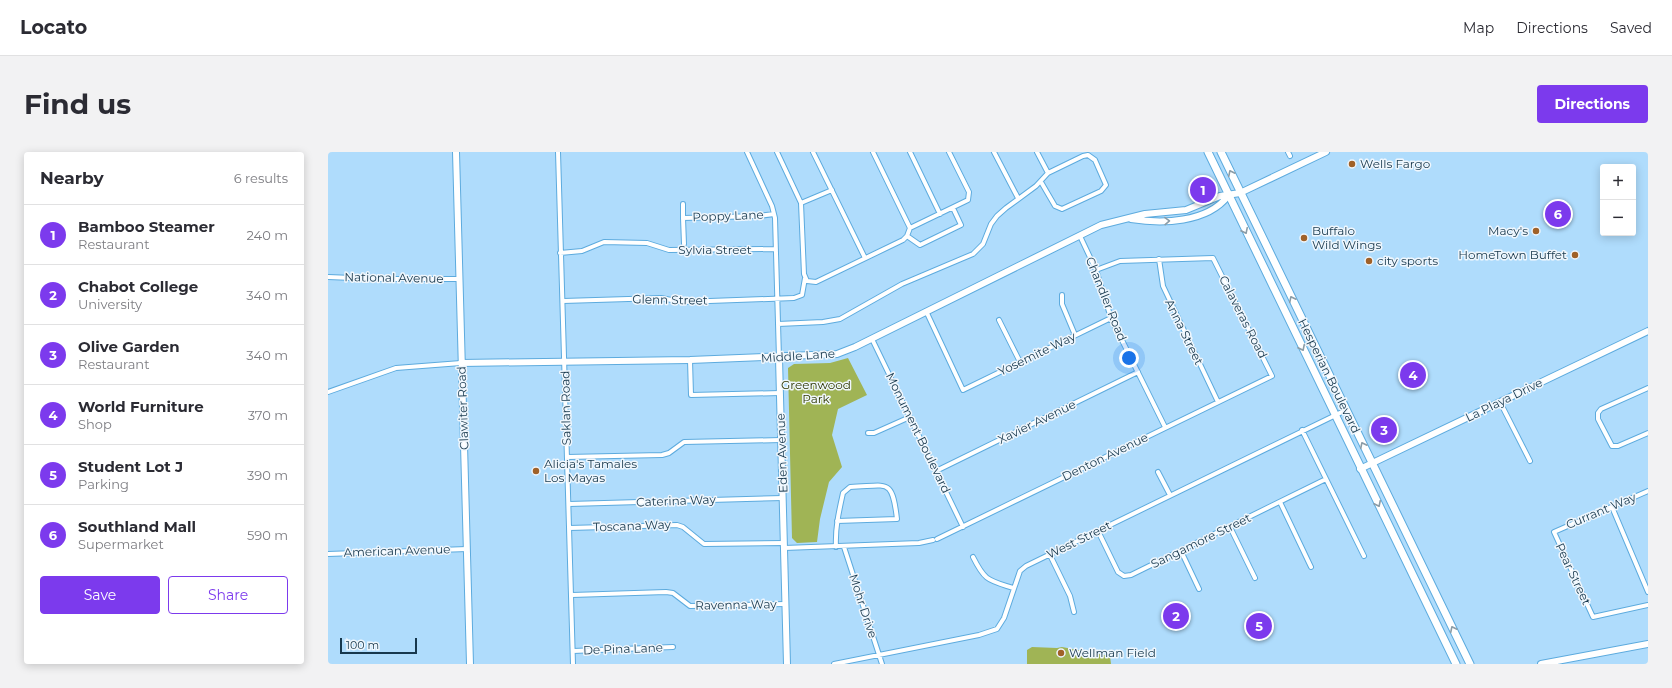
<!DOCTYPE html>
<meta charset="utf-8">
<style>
:root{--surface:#fff;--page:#f2f2f3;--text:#2b2b33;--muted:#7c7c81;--line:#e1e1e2;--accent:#7c3aed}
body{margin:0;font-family:Montserrat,sans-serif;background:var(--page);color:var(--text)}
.controls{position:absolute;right:12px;top:12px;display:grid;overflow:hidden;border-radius:4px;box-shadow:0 2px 10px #0003}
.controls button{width:36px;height:36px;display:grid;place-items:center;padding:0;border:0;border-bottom:1px solid var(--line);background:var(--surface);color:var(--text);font:20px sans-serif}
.scale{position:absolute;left:12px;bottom:10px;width:77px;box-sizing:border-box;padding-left:4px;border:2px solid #17384d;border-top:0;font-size:11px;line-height:14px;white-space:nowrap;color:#17384d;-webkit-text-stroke:3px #f0f7fd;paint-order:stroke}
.you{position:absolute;left:801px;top:206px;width:14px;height:14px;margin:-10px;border:3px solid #fff;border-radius:50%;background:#1a73e8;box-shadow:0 0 0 6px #1a73e833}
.badge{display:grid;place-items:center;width:26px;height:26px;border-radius:50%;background:var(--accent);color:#fff;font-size:13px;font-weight:700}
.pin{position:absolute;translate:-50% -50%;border:2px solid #fff;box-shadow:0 1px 4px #0006}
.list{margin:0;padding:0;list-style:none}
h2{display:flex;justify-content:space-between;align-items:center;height:52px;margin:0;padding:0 16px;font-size:17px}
h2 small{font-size:13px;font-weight:400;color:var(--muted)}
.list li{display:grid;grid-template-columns:26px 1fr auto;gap:12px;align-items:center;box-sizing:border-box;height:60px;padding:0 16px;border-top:1px solid var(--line)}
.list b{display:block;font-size:15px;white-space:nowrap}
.list p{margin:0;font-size:13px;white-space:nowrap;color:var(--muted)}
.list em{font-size:13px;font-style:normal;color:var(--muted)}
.actions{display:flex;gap:8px;padding:12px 16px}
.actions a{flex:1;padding:9px 0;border:1px solid var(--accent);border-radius:4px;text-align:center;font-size:14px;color:var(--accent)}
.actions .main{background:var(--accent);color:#fff}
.map{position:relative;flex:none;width:1320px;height:512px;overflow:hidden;border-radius:4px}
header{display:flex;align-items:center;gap:24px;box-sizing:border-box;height:56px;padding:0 20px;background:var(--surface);border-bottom:1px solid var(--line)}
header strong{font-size:19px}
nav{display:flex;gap:22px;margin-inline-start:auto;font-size:14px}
.intro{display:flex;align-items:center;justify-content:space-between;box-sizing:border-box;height:96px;padding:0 24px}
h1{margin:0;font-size:28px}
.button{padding:10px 18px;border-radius:4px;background:var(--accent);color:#fff;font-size:14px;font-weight:700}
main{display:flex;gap:24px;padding:0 24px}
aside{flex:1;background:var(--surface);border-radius:4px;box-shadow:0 2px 10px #0003}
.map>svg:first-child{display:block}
.green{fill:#a0b455}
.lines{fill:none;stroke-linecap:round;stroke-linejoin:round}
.street-casing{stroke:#5dabde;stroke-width:6}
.secondary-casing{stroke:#5dabde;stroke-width:8}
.primary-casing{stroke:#5dabde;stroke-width:9}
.street{stroke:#fff;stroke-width:4}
.secondary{stroke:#fff;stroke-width:6}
.primary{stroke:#fff;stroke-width:7}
.oneway{stroke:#8b9ca6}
.poi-dot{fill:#a06128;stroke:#f0f7fd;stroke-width:1.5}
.labels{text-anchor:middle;stroke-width:3;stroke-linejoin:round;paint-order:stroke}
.poi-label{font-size:12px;fill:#17384d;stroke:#f0f7fd;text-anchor:start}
.street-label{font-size:12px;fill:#17384d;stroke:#f0f7fd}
.park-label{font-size:12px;fill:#2f3903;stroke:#f0f7fd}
</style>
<header>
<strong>Locato</strong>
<nav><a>Map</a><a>Directions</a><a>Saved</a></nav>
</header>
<div class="intro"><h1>Find us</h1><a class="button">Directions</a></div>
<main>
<aside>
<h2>Nearby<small>6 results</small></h2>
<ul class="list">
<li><span class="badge">1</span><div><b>Bamboo Steamer</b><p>Restaurant</p></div><em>240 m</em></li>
<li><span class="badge">2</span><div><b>Chabot College</b><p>University</p></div><em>340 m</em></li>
<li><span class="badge">3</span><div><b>Olive Garden</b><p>Restaurant</p></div><em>340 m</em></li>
<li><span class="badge">4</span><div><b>World Furniture</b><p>Shop</p></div><em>370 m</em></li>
<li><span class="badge">5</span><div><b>Student Lot J</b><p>Parking</p></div><em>390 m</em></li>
<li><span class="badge">6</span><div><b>Southland Mall</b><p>Supermarket</p></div><em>590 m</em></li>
</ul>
<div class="actions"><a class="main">Save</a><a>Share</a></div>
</aside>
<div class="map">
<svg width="1320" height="512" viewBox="0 0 1320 512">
<rect width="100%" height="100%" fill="#afdcfc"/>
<!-- green -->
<path class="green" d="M520 206 539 243 510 257 504 283 514 315 501 330 492 367 489 390 469 391 464 386 460 216 466 212 502 211Z
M704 495 729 496 734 495 782 504 783 512H699V498Z"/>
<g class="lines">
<!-- street casing -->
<g class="street-casing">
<path id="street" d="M230 0 245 512
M419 0 444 54 447 66 451 206
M449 0 473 51 476 122 479 129 488 130 575 88 579 84 582 76 640 48 641 40 621 0
M485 0 537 106
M545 0 582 76
M582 0 612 62
M666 0 690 46
M709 0 720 21
M960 0 962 4
M473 51 504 38
M355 52V66
M579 84 592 93 633 73 625 56
M752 84 768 118 783 166 837 275
M356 92 355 66 431 64 446 62
M232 101 254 99 276 90 319 91 341 98 448 97
M831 107 835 134 890 250
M0 125 49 127H132
M734 143V152L747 183
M235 149 333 146 354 150 466 146 474 143 477 126
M598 159 635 238 783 166
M671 168 692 210
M450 172 495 170 512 167 574 132 645 102 655 92 663 72 669 64 678 56 708 34 720 21 755 4 760 3 767 8 778 33 773 39 734 57 727 54 713 30
M544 187 635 375
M362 208 363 243 452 241
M1320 236 1273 257 1270 261V267L1284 294H1290L1320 281
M0 240 68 216 133 211
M1172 250 1202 309
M974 278 1036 404
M540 281H546L582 265
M239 305 334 303 341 301 356 290 453 288
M608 319 810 220
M830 320 842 343
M1320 339 1226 380 1265 465 1320 453
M952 350 983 415
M241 352 455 346
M1284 355 1320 440
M902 375 927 426
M241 376 349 373 355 375 376 392 456 391
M770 379 790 420 796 424 803 423 998 327
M609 387 944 224 885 106 792 109 768 118
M508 395C507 376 511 359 515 341L522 335C560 334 564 325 569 367L509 369
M516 395 554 512
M456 396 591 391 605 388
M853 399 871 437
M0 402 139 397
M722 403 742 444 746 460
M645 405C657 429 660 428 685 436
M244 443 338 440 345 441 362 454 457 452
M245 499 345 495
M506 512 651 483 669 477 676 466 692 419 698 414 1018 258"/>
</g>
<!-- secondary casing -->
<g class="secondary-casing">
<path id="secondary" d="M128 0 142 512
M803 67C834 72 879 71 900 44
M451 206 459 512
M133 211 362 208 509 202 527 195 773 73 817 62 858 58 892 44 912 41 998 0
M1032 317 1320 179
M1213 512 1320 492"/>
</g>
<!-- primary casing -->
<g class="primary-casing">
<path id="primary" d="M880 0 1128 512
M893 0 1142 512"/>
</g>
<!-- street -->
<use href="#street" class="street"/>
<!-- secondary -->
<use href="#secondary" class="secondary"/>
<!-- primary -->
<use href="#primary" class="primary"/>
</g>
<!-- one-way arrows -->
<defs><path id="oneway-chevron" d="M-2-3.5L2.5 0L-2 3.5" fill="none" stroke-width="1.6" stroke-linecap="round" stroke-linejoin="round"/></defs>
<g class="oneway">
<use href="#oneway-chevron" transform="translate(903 21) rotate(-116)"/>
<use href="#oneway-chevron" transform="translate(839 69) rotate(-2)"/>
<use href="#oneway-chevron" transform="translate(917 79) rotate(64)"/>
<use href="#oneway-chevron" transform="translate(964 147) rotate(-116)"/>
<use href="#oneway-chevron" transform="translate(974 196) rotate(64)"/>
<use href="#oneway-chevron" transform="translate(1035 293) rotate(-116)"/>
<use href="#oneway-chevron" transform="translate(1050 352) rotate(64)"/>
<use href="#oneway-chevron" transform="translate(1125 477) rotate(-116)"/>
</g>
<!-- markers -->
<g class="poi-dot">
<circle cx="1024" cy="12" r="4"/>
<circle cx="1208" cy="79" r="4"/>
<circle cx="976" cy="86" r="4"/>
<circle cx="1247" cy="103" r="4"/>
<circle cx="1041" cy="109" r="4"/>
<circle cx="208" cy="319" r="4"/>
<circle cx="733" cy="501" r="4"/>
</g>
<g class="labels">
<!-- poi labels -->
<g class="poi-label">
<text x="1032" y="16">Wells Fargo</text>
<text x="984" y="83">Buffalo<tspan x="984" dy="14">Wild Wings</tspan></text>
<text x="1200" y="83" text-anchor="end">Macy's</text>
<text x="1239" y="107" text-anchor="end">HomeTown Buffet</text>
<text x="1049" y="113">city sports</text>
<text x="216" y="316">Alicia's Tamales<tspan x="216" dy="14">Los Mayas</tspan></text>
<text x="741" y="505">Wellman Field</text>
</g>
<!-- street labels -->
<g class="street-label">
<text transform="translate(400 64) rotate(-2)" y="4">Poppy Lane</text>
<text x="387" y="102">Sylvia Street</text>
<text transform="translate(66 126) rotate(1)" y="4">National Avenue</text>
<text transform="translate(778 147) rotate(68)" y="4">Chandler Road</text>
<text transform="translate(342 148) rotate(1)" y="4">Glenn Street</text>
<text transform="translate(915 165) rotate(63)" y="4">Calaveras Road</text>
<text transform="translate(856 180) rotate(64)" y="4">Anna Street</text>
<text transform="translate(709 202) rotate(-26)" y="4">Yosemite Way</text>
<text transform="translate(470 204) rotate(-4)" y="4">Middle Lane</text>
<text transform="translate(1001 224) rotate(64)" y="4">Hesperian Boulevard</text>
<text transform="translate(1176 248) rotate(-26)" y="4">La Playa Drive</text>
<text transform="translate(135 256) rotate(-92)" y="4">Clawiter Road</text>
<text transform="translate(238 256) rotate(-91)" y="4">Saklan Road</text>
<text transform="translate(709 270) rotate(-26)" y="4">Xavier Avenue</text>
<text transform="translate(590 281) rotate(64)" y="4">Monument Boulevard</text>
<text transform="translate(454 301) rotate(-92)" y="4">Eden Avenue</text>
<text transform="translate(777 305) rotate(-26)" y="4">Denton Avenue</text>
<text transform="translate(348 349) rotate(-2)" y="4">Caterina Way</text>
<text transform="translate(1273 359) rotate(-23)" y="4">Currant Way</text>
<text transform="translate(304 374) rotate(-2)" y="4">Toscana Way</text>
<text transform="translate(751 388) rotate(-26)" y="4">West Street</text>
<text transform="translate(873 389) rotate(-26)" y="4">Sangamore Street</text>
<text transform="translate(69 399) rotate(-2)" y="4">American Avenue</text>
<text transform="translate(1245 422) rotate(65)" y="4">Pear Street</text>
<text transform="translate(408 453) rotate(-1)" y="4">Ravenna Way</text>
<text transform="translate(535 454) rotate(72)" y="4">Mohr Drive</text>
<text transform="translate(295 497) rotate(-2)" y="4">De Pina Lane</text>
</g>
<!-- park labels -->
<g class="park-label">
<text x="488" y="237">Greenwood<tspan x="488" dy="14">Park</tspan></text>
</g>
</g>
</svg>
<div class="controls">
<button>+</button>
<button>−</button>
</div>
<div class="scale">100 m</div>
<div class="you"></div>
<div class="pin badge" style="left:875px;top:38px">1</div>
<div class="pin badge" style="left:848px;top:464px">2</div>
<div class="pin badge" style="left:1056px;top:278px">3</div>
<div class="pin badge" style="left:1085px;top:223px">4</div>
<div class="pin badge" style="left:931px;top:474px">5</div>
<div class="pin badge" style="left:1230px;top:62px">6</div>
</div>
</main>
